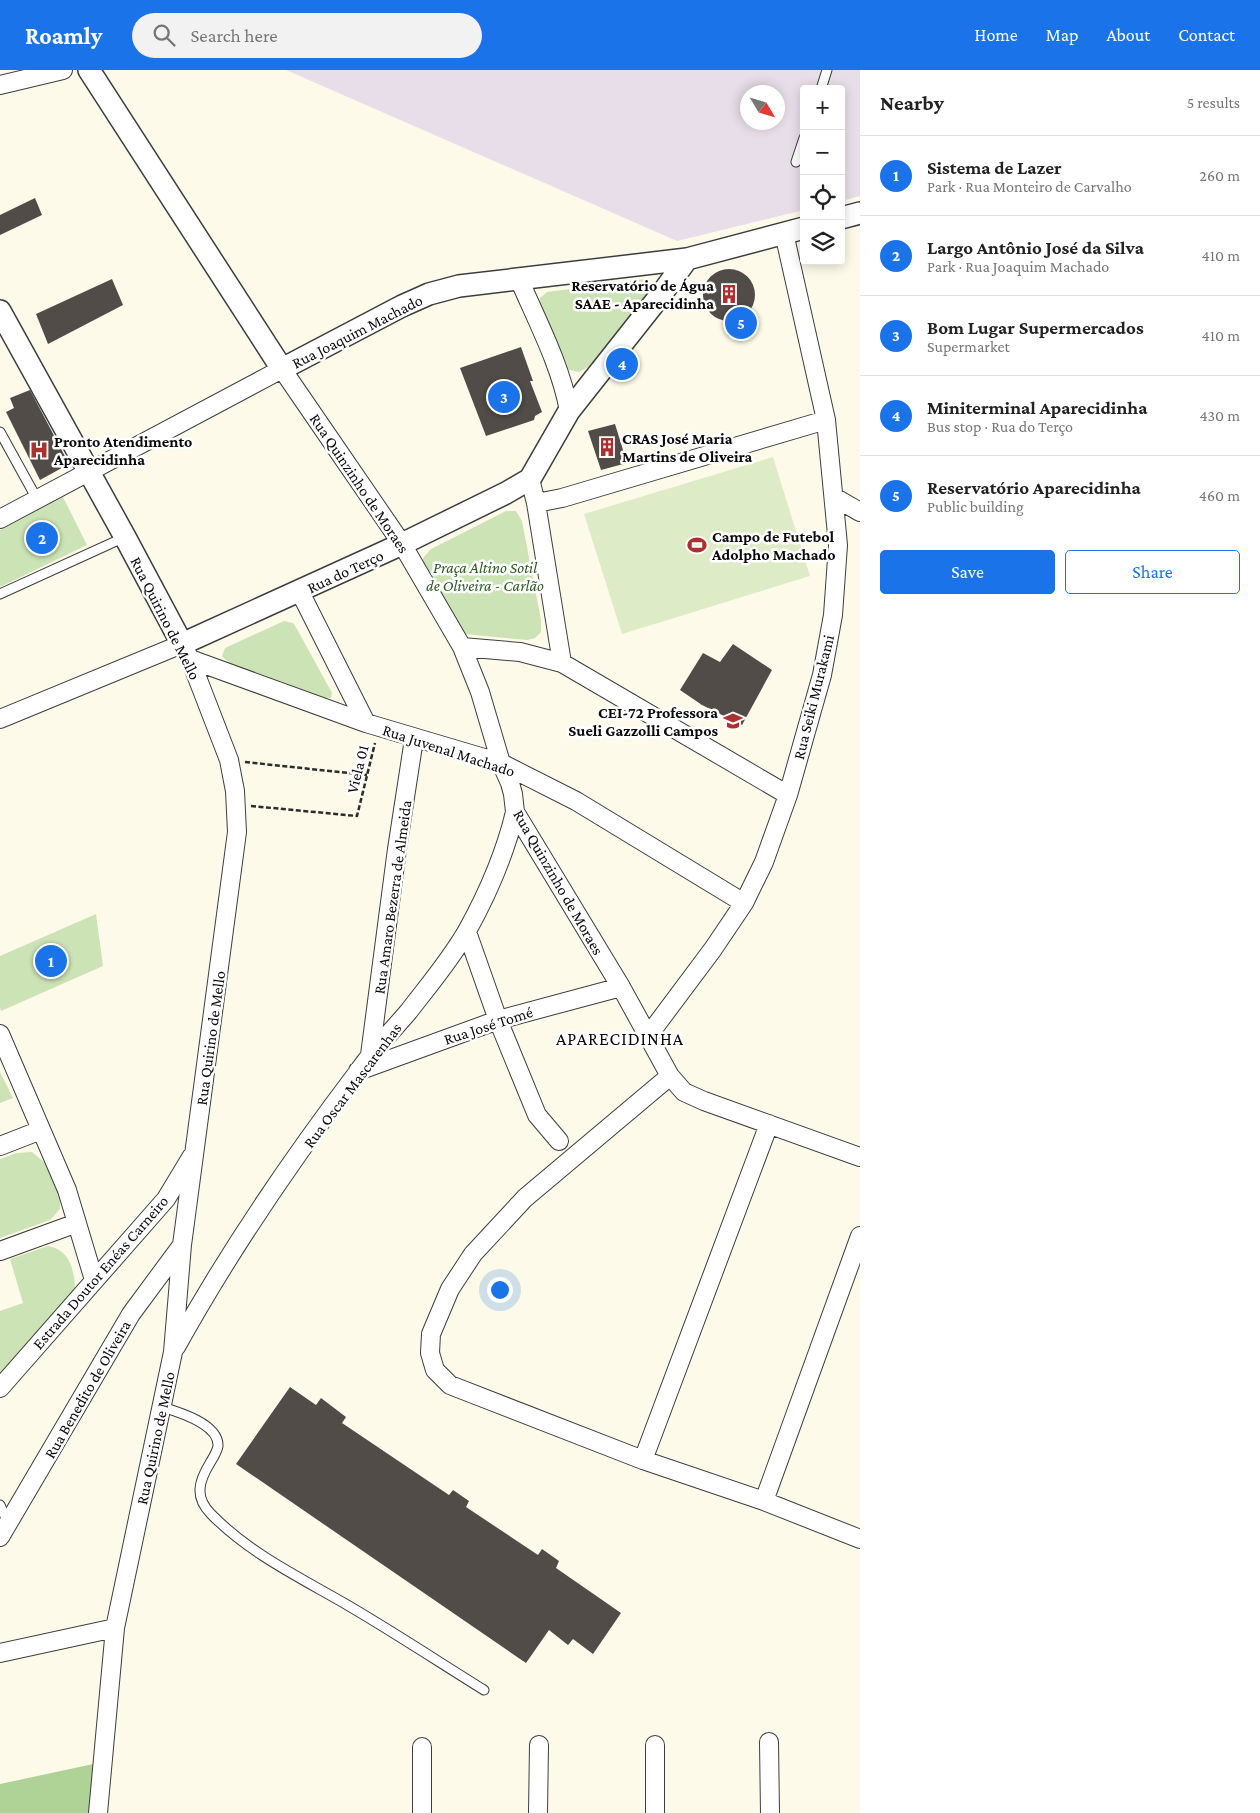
<!DOCTYPE html>
<meta charset="utf-8">
<style>
:root{--surface:#fff;--page:#f2f2f2;--text:#222;--muted:#767676;--line:#e0e0e0;--accent:#1a73e8}
body{margin:0;font-family:"Crimson Pro",serif;background:var(--page);color:var(--text)}
.controls{position:absolute;right:15px;top:15px;display:grid;overflow:hidden;border-radius:5px;box-shadow:0 2px 12px #0003}
.controls button{width:45px;height:45px;display:grid;place-items:center;padding:0;border:0;border-bottom:1px solid var(--line);background:var(--surface);color:var(--text);font:25px sans-serif}
.compass{position:absolute;left:740px;top:15px;width:45px;height:45px;border-radius:50%;background:var(--surface);box-shadow:0 2px 12px #0003;rotate:128deg}
.you{position:absolute;left:499px;top:1219px;width:18px;height:18px;margin:-12px;border:4px solid #fff;border-radius:50%;background:#1a73e8;box-shadow:0 0 0 8px #1a73e833}
.badge{display:grid;place-items:center;width:32px;height:32px;border-radius:50%;background:var(--accent);color:#fff;font-size:16px;font-weight:700}
.pin{position:absolute;translate:-50% -50%;border:2px solid #fff;box-shadow:0 1px 5px #0006}
.list{margin:0;padding:0;list-style:none}
h2{display:flex;justify-content:space-between;align-items:center;height:65px;margin:0;padding:0 20px;font-size:21px}
h2 small{font-size:16px;font-weight:400;color:var(--muted)}
.list li{display:grid;grid-template-columns:32px 1fr auto;gap:15px;align-items:center;box-sizing:border-box;height:80px;padding:0 20px;border-top:1px solid var(--line)}
.list b{display:block;font-size:19px;white-space:nowrap}
.list p{margin:0;font-size:16px;white-space:nowrap;color:var(--muted)}
.list em{font-size:16px;font-style:normal;color:var(--muted)}
.actions{display:flex;gap:10px;padding:15px 20px}
.actions a{flex:1;padding:11px 0;border:1px solid var(--accent);border-radius:5px;text-align:center;font-size:18px;color:var(--accent)}
.actions .main{background:var(--accent);color:#fff}
.icon{flex:none;width:28px;height:28px;fill:none;stroke:currentColor;stroke-width:2;stroke-linecap:round;stroke-linejoin:round}
.map{position:relative;flex:none;width:860px;height:1743px;overflow:hidden}
header{display:flex;align-items:center;gap:30px;box-sizing:border-box;height:70px;padding:0 25px;background:var(--accent);color:#fff}
header strong{font-size:24px}
nav{display:flex;gap:28px;margin-inline-start:auto;font-size:18px}
.search{width:350px;height:45px;background:var(--page);display:flex;align-items:center;gap:12px;box-sizing:border-box;padding:0 18px;border-radius:28px;color:var(--muted);font-size:19px}
main{display:flex}
aside{flex:1;background:var(--surface)}
.map>svg:first-child{display:block}
.industrial{fill:#e8dee9;fill-rule:evenodd}
.green{fill:#cce3b6}
.forest{fill:#afd397}
.pitch{fill:#ddecc7}
.building{fill:#514c47}
.lines{fill:none;stroke-linecap:round;stroke-linejoin:round}
.service-casing{stroke:#3d3d3d;stroke-width:11}
.minor-casing{stroke:#3d3d3d;stroke-width:20}
.tertiary-casing{stroke:#3d3d3d;stroke-width:24}
.path{stroke:#2c2c2c;stroke-width:2.5;stroke-dasharray:5 2.5;stroke-linecap:butt}
.service{stroke:#fff;stroke-width:9}
.minor{stroke:#fff;stroke-width:18}
.tertiary{stroke:#fff;stroke-width:21}
.labels{text-anchor:middle;stroke-width:5;stroke-linejoin:round;paint-order:stroke}
.poi-label{font-size:16px;font-weight:bold;fill:#0a0a0a;stroke:#fff;text-anchor:start}
.street-label{font-size:16px;fill:#0a0a0a;stroke:#fff}
.park-label{font-size:16px;font-style:italic;fill:#2a5b21;stroke:#fff}
.neighbourhood-label{font-size:18px;letter-spacing:1px;fill:#0a0a0a;stroke:#fff}
</style>
<header>
<strong>Roamly</strong>
<div class="search"><svg class="icon" aria-label="search" viewBox="0 0 24 24"><circle cx="10" cy="10" r="6"/><path d="M15 15l6 6"/></svg>Search here</div>
<nav><a>Home</a><a>Map</a><a>About</a><a>Contact</a></nav>
</header>
<main>
<div class="map">
<svg width="860" height="1743" viewBox="0 0 860 1743">
<rect width="100%" height="100%" fill="#fdfae9"/>
<!-- industrial -->
<path class="industrial" d="M286 0H860V126L841 131V19H804V140L677 171ZM748 22H778V52H748Z"/>
<!-- green -->
<path class="green" d="M646 209 651 211 653 216 590 296 579 302 566 299 538 235 540 228 547 222Z
M63 427 87 475 0 517V460Z
M506 441H516L522 451 541 550V562L535 568 527 570 464 564 423 498V488L431 479Z
M284 551 293 553 297 559 332 623 331 628H325C298 620 240 607 222 586L225 578Z
M96 844 103 896 1 941 0 938V886Z
M0 1002 13 1028 0 1033Z
M32 1082 44 1092 60 1126V1139L50 1150 0 1168V1089L17 1083Z
M48 1176C71 1180 75 1202 75 1223L0 1308V1241L23 1233 10 1189Z"/>
<!-- forest -->
<path class="forest" d="M98 1693 92 1743H0V1714Z"/>
<!-- pitch -->
<path class="pitch" d="M773 387 810 506 622 564 584 444Z"/>
<!-- building -->
<path class="building" d="M35 128 42 145 0 165V145Z
M703 225a26 26 0 1 1 52 0a26 26 0 1 1-52 0Z
M112 209 123 235 48 274 36 244Z
M521 277 533 311H530L542 342 535 346 534 350 486 366 460 298Z
M30 320 69 394 40 410 6 342 14 338 10 328Z
M615 354 627 393 601 400 588 361Z
M733 574 772 600 742 655 702 635 680 620 703 583 720 592Z
M290 1317 316 1335 321 1328 346 1347 342 1353 449 1425 453 1420 469 1431 466 1437 538 1485 542 1479 559 1491 556 1498 621 1543 593 1584 573 1569 568 1575 549 1560 526 1593 236 1394Z"/>
<g class="lines">
<!-- service casing -->
<g class="service-casing">
<path id="service" d="M821 19 827 0
M796 92 804 68
M0 362 37 429
M0 524 125 467
M162 1337C179 1342 219 1354 218 1376 217 1382 213 1388 210 1393 199 1411 194 1427 211 1444 250 1484 301 1508 349 1536 395 1563 439 1592 484 1620
M0 1435 8 1453"/>
</g>
<!-- minor casing -->
<g class="minor-casing">
<path id="minor" d="M0 15 63 0
M519 209C537 251 561 296 569 341
M530 409 536 433 562 593
M834 427 860 442
M536 433 562 428 826 350
M0 449 282 299 402 474 462 577 480 622 501 693 510 713 513 724 515 742 621 917 670 1006 684 1022 704 1031 860 1087
M300 522 366 653
M462 577 520 582 562 593 788 725
M190 589 366 653 501 693 576 731 744 833
M0 649 182 574 190 589 229 690 235 721 237 762 182 1175 173 1282 115 1558 98 1743
M467 862 498 950 537 1045 559 1071
M0 964 67 1120 94 1210
M648 966 713 879 744 833 764 792 788 725 822 605 833 545 838 475 826 350 784 163
M370 985 397 779 414 669
M358 1001 498 950 621 917
M670 1006 525 1128 473 1184 450 1219 431 1264 430 1283 435 1300 450 1315 643 1390 764 1431 860 1469
M0 1076 41 1060
M0 1181 77 1153
M176 1277C229 1181 292 1089 358 1002 373 980 392 961 409 941 429 915 451 889 467 861 488 823 505 784 515 742
M0 1318 166 1129 192 1086
M643 1390 769 1054
M764 1431 860 1166
M0 1467 131 1244 182 1175
M0 1583 115 1558
M769 1672 770 1743
M655 1675V1743
M422 1743V1677
M538 1743 539 1675"/>
</g>
<!-- tertiary casing -->
<g class="tertiary-casing">
<path id="tertiary" d="M89 0 282 299 402 236 429 224 459 216 687 189 804 158
M841 148 860 143
M0 241 125 467 182 574 402 474 506 423 530 409 569 341 663 222 687 189"/>
</g>
<!-- path -->
<path class="path" d="M245 692 367 705
M251 736 357 746 375 673"/>
<!-- service -->
<use href="#service" class="service"/>
<!-- minor -->
<use href="#minor" class="minor"/>
<!-- tertiary -->
<use href="#tertiary" class="tertiary"/>
</g>
<!-- icons -->
<defs>
<g id="building-bare" transform="scale(1.5)"><path d="M-4-6H4V6H1V3H-1V6H-4ZM-2.5-4.3h1.7v1.8h-1.7ZM.8-4.3h1.7v1.8H.8ZM-2.5-1h1.7V.8h-1.7ZM.8-1h1.7V.8H.8Z" fill="#ac3030" stroke="#fff" stroke-width="2.5" paint-order="stroke"/></g>
<g id="hospital-bare" transform="scale(1.5)"><path d="M-5-5h3v3.5h4V-5h3V5h-3V1.5h-4V5h-3Z" fill="#ac3030" stroke="#fff" stroke-width="2.5" paint-order="stroke"/></g>
<g id="stadium-bare" transform="scale(1.5)"><path d="M0-5a6.5 5 0 1 0 0 10a6.5 5 0 1 0 0-10ZM-3.5-1.8h7v3.6h-7Z" fill="#ac3030" stroke="#fff" stroke-width="2.5" paint-order="stroke"/></g>
<g id="school-bare" transform="scale(1.5)"><path d="M0-5L7-2L0 1L-7-2ZM-4 1L0 2.5L4 1V4Q0 6-4 4Z" fill="#ac3030" stroke="#fff" stroke-width="2.5" paint-order="stroke"/></g>
</defs>
<g fill-rule="evenodd">
<use href="#building-bare" x="729" y="224"/>
<use href="#building-bare" x="607" y="377"/>
<use href="#hospital-bare" x="39" y="380"/>
<use href="#stadium-bare" x="697" y="475"/>
<use href="#school-bare" x="733" y="651"/>
</g>
<g class="labels">
<!-- poi labels -->
<g class="poi-label">
<text x="714" y="221" text-anchor="end">Reservatório de Água<tspan x="714" dy="18">SAAE - Aparecidinha</tspan></text>
<text x="622" y="374">CRAS José Maria<tspan x="622" dy="18">Martins de Oliveira</tspan></text>
<text x="54" y="377">Pronto Atendimento<tspan x="54" dy="18">Aparecidinha</tspan></text>
<text x="712" y="472">Campo de Futebol<tspan x="712" dy="18">Adolpho Machado</tspan></text>
<text x="718" y="648" text-anchor="end">CEI-72 Professora<tspan x="718" dy="18">Sueli Gazzolli Campos</tspan></text>
</g>
<!-- street labels -->
<g class="street-label">
<text transform="translate(357 261) rotate(-27)" y="6">Rua Joaquim Machado</text>
<text transform="translate(360 413) rotate(56)" y="6">Rua Quinzinho de Moraes</text>
<text transform="translate(345 501) rotate(-25)" y="6">Rua do Terço</text>
<text transform="translate(166 548) rotate(63)" y="6">Rua Quirino de Mello</text>
<text transform="translate(813 627) rotate(-76)" y="6">Rua Seiki Murakami</text>
<text transform="translate(449 680) rotate(18)" y="6">Rua Juvenal Machado</text>
<text transform="translate(357 699) rotate(-76)" y="6">Viela 01</text>
<text transform="translate(559 812) rotate(60)" y="6">Rua Quinzinho de Moraes</text>
<text transform="translate(392 827) rotate(-82)" y="6">Rua Amaro Bezerra de Almeida</text>
<text transform="translate(488 955) rotate(-18)" y="6">Rua José Tomé</text>
<text transform="translate(210 968) rotate(-82)" y="6">Rua Quirino de Mello</text>
<text transform="translate(352 1015) rotate(-53)" y="6">Rua Oscar Mascarenhas</text>
<text transform="translate(100 1202) rotate(-49)" y="6">Estrada Doutor Enéas Carneiro</text>
<text transform="translate(87 1319) rotate(-60)" y="6">Rua Benedito de Oliveira</text>
<text transform="translate(155 1368) rotate(-78)" y="6">Rua Quirino de Mello</text>
</g>
<!-- park labels -->
<g class="park-label">
<text x="485" y="503">Praça Altino Sotil<tspan x="485" dy="18">de Oliveira - Carlão</tspan></text>
</g>
<!-- neighbourhood labels -->
<g class="neighbourhood-label">
<text x="620" y="975">APARECIDINHA</text>
</g>
</g>
</svg>
<div class="controls">
<button>+</button>
<button>−</button>
<button><svg class="icon" aria-label="locate" viewBox="0 0 24 24"><circle cx="12" cy="12" r="6"/><path d="M12 2v4M12 18v4M2 12h4M18 12h4"/></svg></button>
<button><svg class="icon" aria-label="layers" viewBox="0 0 24 24"><path d="M12 4l9 5-9 5-9-5zM3 14l9 5 9-5"/></svg></button>
</div>
<svg class="compass" viewBox="-18 -18 36 36"><path d="M0-13l5 13h-10z" fill="#e53935"/><path d="M0 13l5-13h-10z" fill="#767676"/></svg>
<div class="you"></div>
<div class="pin badge" style="left:51px;top:891px">1</div>
<div class="pin badge" style="left:42px;top:468px">2</div>
<div class="pin badge" style="left:504px;top:327px">3</div>
<div class="pin badge" style="left:622px;top:294px">4</div>
<div class="pin badge" style="left:741px;top:253px">5</div>
</div>
<aside>
<h2>Nearby<small>5 results</small></h2>
<ul class="list">
<li><span class="badge">1</span><div><b>Sistema de Lazer</b><p>Park · Rua Monteiro de Carvalho</p></div><em>260 m</em></li>
<li><span class="badge">2</span><div><b>Largo Antônio José da Silva</b><p>Park · Rua Joaquim Machado</p></div><em>410 m</em></li>
<li><span class="badge">3</span><div><b>Bom Lugar Supermercados</b><p>Supermarket</p></div><em>410 m</em></li>
<li><span class="badge">4</span><div><b>Miniterminal Aparecidinha</b><p>Bus stop · Rua do Terço</p></div><em>430 m</em></li>
<li><span class="badge">5</span><div><b>Reservatório Aparecidinha</b><p>Public building</p></div><em>460 m</em></li>
</ul>
<div class="actions"><a class="main">Save</a><a>Share</a></div>
</aside>
</main>
